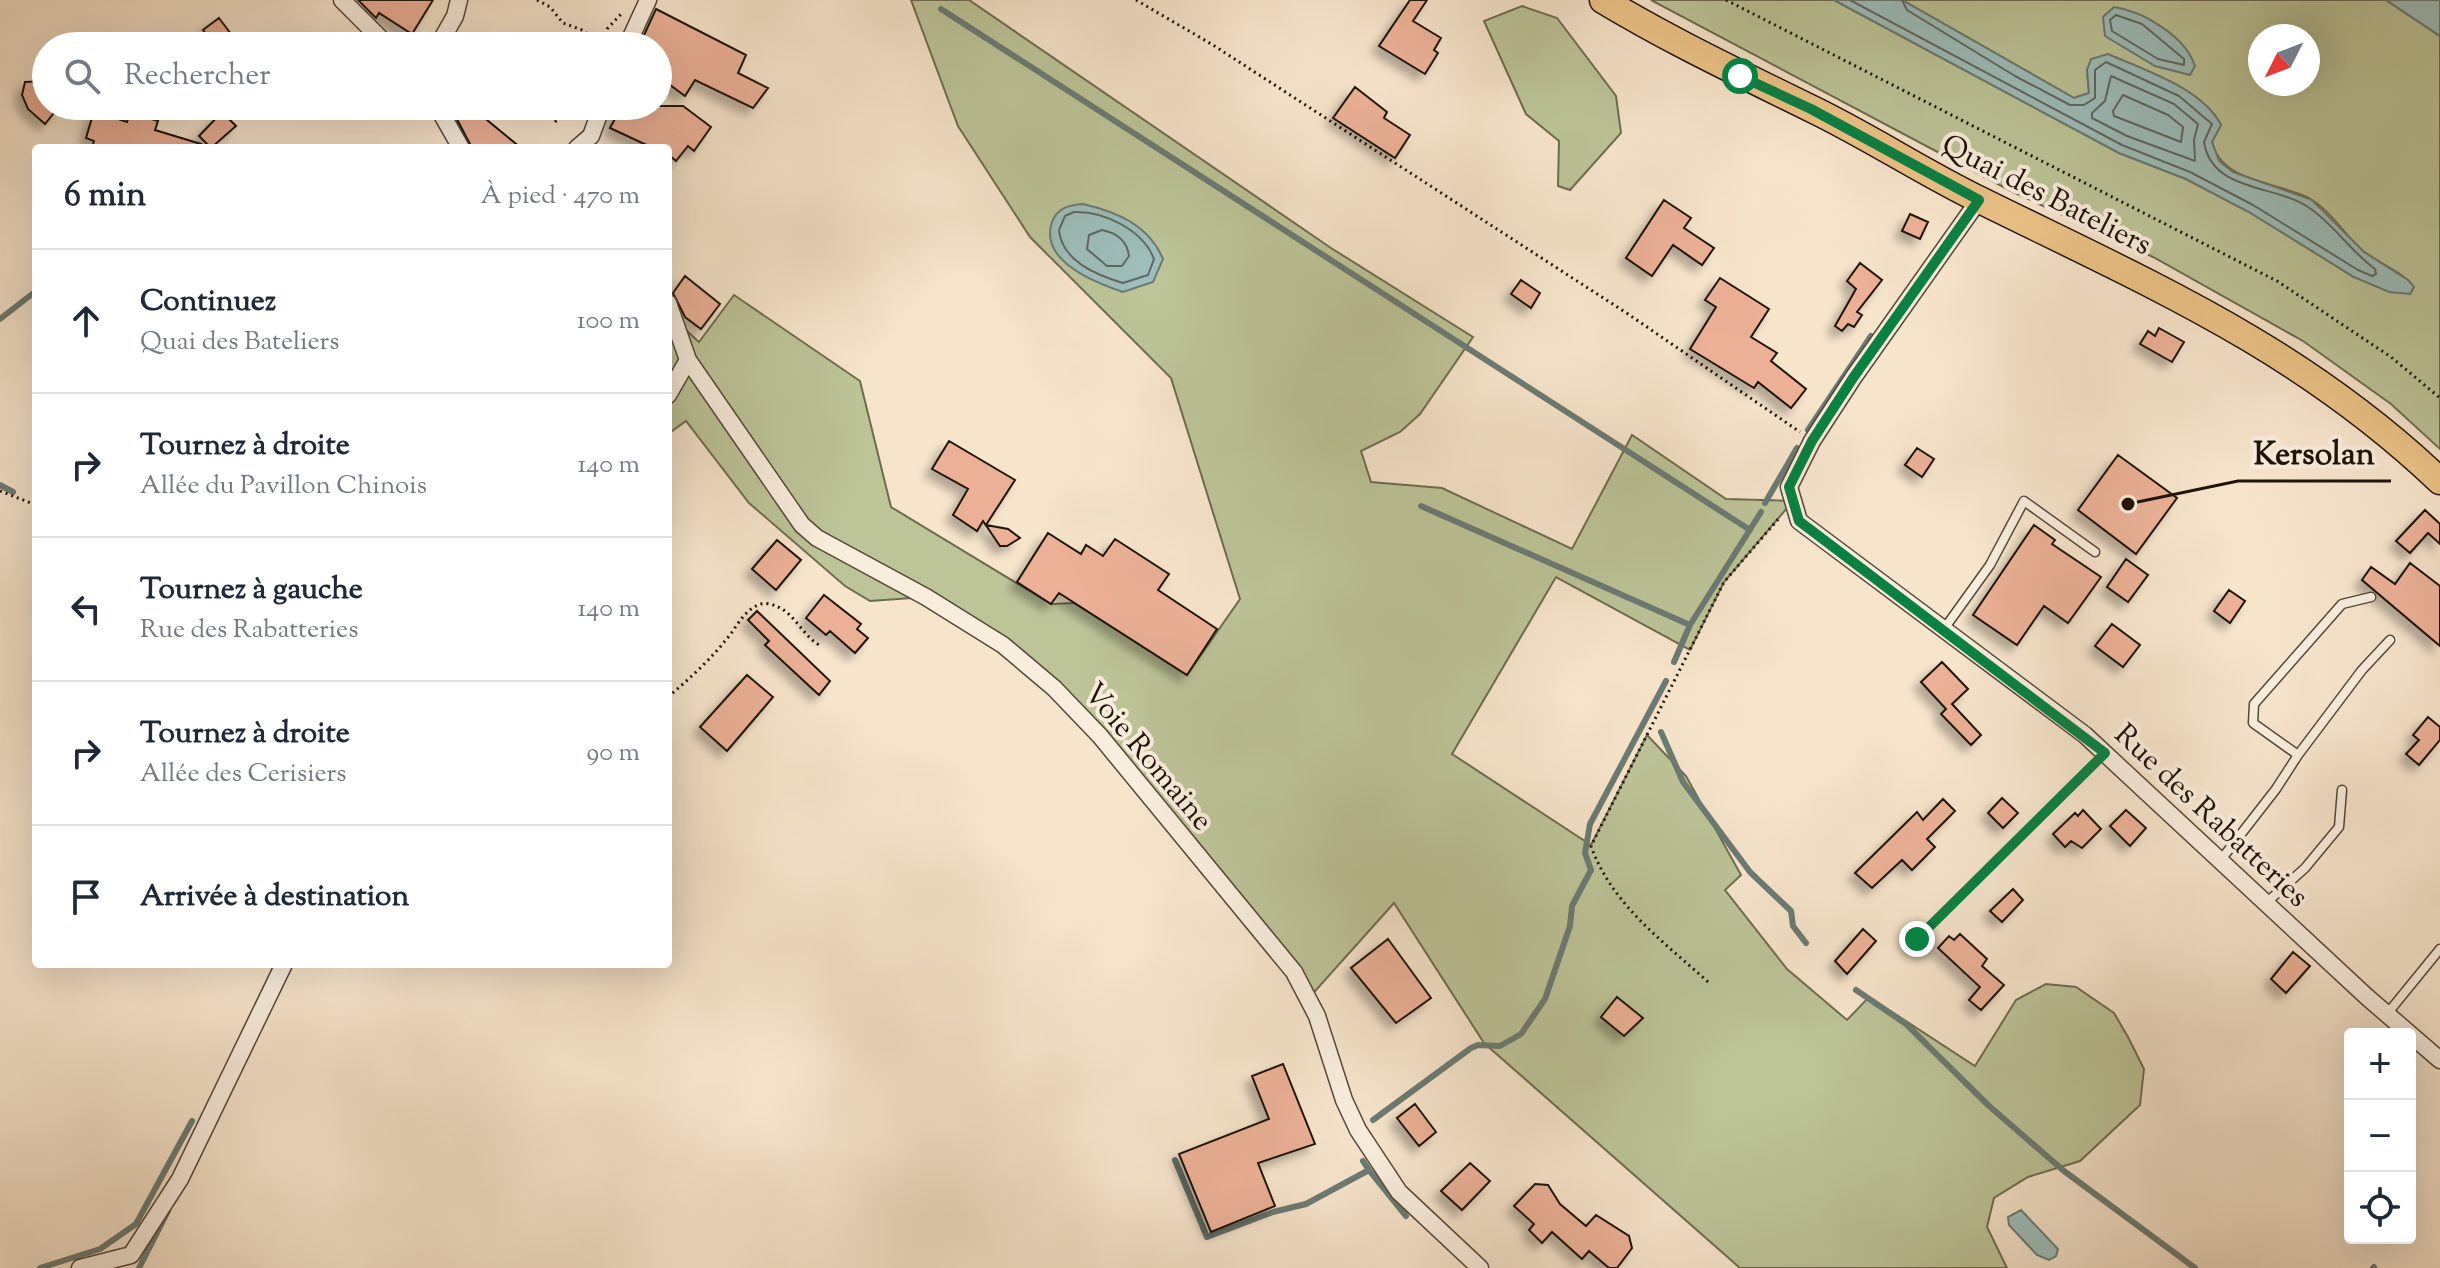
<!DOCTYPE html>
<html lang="fr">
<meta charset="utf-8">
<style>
:root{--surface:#fff;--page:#f2f2f3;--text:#1f2937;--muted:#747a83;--line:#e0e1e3}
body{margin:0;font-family:"Sorts Mill Goudy",serif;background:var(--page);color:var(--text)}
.controls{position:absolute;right:24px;bottom:24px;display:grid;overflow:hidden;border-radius:8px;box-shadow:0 8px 32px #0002}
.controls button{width:72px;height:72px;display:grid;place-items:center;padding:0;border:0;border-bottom:2px solid var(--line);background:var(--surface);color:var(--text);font:40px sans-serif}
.compass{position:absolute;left:2248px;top:24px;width:72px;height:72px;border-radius:50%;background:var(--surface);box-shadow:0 8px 32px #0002;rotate:228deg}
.stop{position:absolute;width:24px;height:24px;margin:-18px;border:6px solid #0b8043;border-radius:50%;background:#fff}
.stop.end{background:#0b8043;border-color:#fff;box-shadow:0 2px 8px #0008}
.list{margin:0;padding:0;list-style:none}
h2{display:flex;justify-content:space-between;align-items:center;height:104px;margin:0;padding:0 32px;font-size:34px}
h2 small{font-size:26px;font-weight:400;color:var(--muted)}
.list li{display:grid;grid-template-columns:52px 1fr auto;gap:24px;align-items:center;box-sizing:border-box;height:144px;padding:0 32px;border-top:2px solid var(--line)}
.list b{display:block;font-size:30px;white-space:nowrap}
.list p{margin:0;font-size:26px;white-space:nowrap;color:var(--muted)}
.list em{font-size:26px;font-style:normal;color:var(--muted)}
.icon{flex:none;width:44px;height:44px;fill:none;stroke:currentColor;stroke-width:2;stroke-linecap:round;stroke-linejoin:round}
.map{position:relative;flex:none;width:2440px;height:1268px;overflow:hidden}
.search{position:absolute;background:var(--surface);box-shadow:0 8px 32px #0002;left:32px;top:32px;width:640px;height:88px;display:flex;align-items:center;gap:20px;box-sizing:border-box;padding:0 28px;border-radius:44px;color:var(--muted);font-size:30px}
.panel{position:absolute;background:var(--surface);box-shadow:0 8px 32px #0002;left:32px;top:144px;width:640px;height:824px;border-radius:8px}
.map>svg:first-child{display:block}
.green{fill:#bcc498;stroke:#6e6c50;stroke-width:2;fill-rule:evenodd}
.water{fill:#9dbebb;stroke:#6b7a73;stroke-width:2}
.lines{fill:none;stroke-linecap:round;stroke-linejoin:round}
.shore{stroke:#5e6862;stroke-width:2}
.stream{stroke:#6b7a73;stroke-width:6}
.building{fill:#ebb096;stroke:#1f1308;stroke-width:2;filter:url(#shadow)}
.lane-casing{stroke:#554739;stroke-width:11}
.street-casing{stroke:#554739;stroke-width:19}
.primary-casing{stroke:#1f1308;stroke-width:29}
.path{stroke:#1f1308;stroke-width:3;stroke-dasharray:2 4;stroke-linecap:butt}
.lane{stroke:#f9eddd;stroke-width:8}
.street{stroke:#f9eddd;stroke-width:16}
.primary{stroke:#ebc286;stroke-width:26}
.route{stroke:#0b8043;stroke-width:10}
.labels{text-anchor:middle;stroke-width:8;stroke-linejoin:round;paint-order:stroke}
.street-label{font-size:30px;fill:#1f1308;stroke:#f9eddd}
.leader{fill:none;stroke:#1f1308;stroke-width:3}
.callout-dot{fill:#1f1308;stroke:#f9eddd;stroke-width:3}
.callout-label{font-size:32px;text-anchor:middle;font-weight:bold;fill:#1f1308;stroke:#f9eddd;stroke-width:8;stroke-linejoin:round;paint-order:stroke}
</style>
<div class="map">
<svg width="2440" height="1268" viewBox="0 0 2440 1268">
<defs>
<filter id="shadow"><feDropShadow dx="-7" dy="7" stdDeviation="4" flood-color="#0004"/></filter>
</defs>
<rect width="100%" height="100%" fill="#f6e4cb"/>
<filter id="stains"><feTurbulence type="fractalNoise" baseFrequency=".0025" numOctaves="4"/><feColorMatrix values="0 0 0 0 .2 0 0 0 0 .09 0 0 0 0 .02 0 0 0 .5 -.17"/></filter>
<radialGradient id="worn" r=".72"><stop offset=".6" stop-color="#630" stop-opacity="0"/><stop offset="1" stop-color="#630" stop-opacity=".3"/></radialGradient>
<!-- green -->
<path class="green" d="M911 0H969L1331 248 1473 337 1420 414 1400 432 1361 451 1371 482 1442 488 1572 549 1632 435 1726 499 1793 501 1724 582 1690 650 1556 577 1452 754 1591 845 1647 735 1686 776 1741 875 1725 890 1787 969 1847 1020 1869 997 1975 1066 2016 1000 2046 984 2076 987 2114 1013 2128 1037 2144 1069 2140 1105 2080 1161 2028 1177 1994 1198 1987 1227 2007 1268H1740L1484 1043 1394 903 1308 999 1054 688 926 597 870 601 845 586 749 503 686 421 668 434V303L676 321 699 342 734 295 860 381 891 507 1051 604 1074 603 1187 675 1240 599 1171 378 1030 237 958 126Z
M1651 0H1834L2119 153 2186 179 2249 212 2354 277 2410 294 2414 287C2402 271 2379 264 2363 251 2345 235 2330 210 2309 198 2278 182 2219 182 2212 141L2221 125C2201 88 2150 75 2115 57L2087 70 2089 93 2074 98 1902 0H2386L2440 36V449L2391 404 2303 341 2153 257 2013 192ZM2260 36H2308V84H2260Z
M1522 6 1557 18 1616 96 1621 133 1570 190 1558 186 1559 141 1526 114 1484 21Z"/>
<!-- water -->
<path class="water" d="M1834 0H1902L2074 98 2089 93 2087 70 2091 59 2108 54C2144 70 2202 88 2221 125L2212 142 2219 161 2233 172 2312 200 2364 252 2408 280 2414 287 2410 294 2389 292 2354 277 2249 212 2186 179 2119 153Z
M2386 0H2440V36Z
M2114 7C2143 11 2186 37 2195 66L2190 75 2155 66 2105 36 2103 17Z
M1083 204C1117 212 1149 225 1163 259L1153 282 1123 292C1096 283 1039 261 1052 222 1057 208 1069 205 1083 204Z
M2021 1210 2058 1249 2056 1256 2049 1260 2037 1255 2009 1225 2008 1217Z"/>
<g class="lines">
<!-- shore -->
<path class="shore" d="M1850 0 2122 145 2190 172 2253 205 2358 270 2372 276 2376 274 2375 269C2350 251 2333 223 2308 207 2273 184 2212 192 2204 142L2212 124 2179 96 2106 62 2095 70V98L2084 105H2070L2015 76 1907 10 1902 0
M2116 15 2142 24 2184 59V65L2158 59 2112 31 2110 20Z
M2111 76 2174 104 2198 124 2194 140 2195 161 2127 136 2092 118V113L2105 101Z
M2123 95 2168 115 2183 127 2181 142 2114 116 2113 111Z
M1074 212C1104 211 1143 230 1154 259L1148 275 1123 283C1096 275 1062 261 1059 230L1065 216Z
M1102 230C1117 233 1127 240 1129 256L1122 266H1107L1087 249 1089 235Z"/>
<!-- stream -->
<path class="stream" d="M941 9 1750 530
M0 319 36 291
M1808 430 1871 336
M0 485 13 492
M1765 503 1797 448
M1421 506 1690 625 1674 662
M1690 625 1761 512
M1661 732 1683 782 1750 872 1791 911 1793 926 1806 943
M1856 990 1906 1024 1988 1105 2064 1171 2195 1268
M1373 1120 1471 1048 1478 1045 1500 1046 1521 1034 1545 999 1570 926 1572 906 1591 870 1585 853 1590 824 1666 681
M1175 1160 1207 1237 1273 1212 1306 1204 1369 1170 1363 1161
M1369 1170 1406 1216
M40 1268 100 1249 136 1224 192 1121
M139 1268 168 1211
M2373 1268 2374 1267"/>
</g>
<!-- building -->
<path class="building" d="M358 0H433L412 34 379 13 376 18Z
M1410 0H1427L1413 21 1441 38 1434 50 1438 53 1425 74 1379 46Z
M656 9 746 55 738 73 768 88 753 108 695 80 685 96 658 76V46H639Z
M219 18 240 46H215L203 30Z
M46 81V106L57 109 45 124 28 109 22 95 25 82Z
M1355 87 1387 112 1384 118 1410 135 1395 158 1333 118Z
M450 106H470L521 148H472Z
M613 106H683L711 127 694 151 688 146 676 161 668 154V148H653L610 128 616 117 611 114Z
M94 111 127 122 130 112 158 121 155 130 201 144 200 148H92L94 141 86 138Z
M222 112 236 126 211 148 199 136Z
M1664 200 1691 218 1684 228 1714 248 1702 265 1673 245 1652 276 1626 258Z
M1910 214 1928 222 1920 239 1902 231Z
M1860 263 1882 280 1857 312 1862 315 1854 327 1848 324 1842 331 1835 326 1856 289 1847 281Z
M685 276 720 304 701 329 685 317 673 293Z
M1720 278 1769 309 1751 337 1777 353 1771 361 1806 389 1791 408 1758 382 1754 388 1690 349 1716 307 1705 300Z
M1521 280 1540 293 1531 308 1511 294Z
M2159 328 2184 342 2172 362 2140 344 2148 331 2155 336Z
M949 441 1015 480 986 525 1008 529 1020 538 1007 546H1000L983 521 977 531 953 515 968 489 932 469Z
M1917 448 1934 459 1922 477 1905 465Z
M2118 455 2177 498 2136 554 2078 510Z
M2425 510 2440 524V544L2428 533 2410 553 2396 541Z
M2034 525 2055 540 2052 544 2101 577 2068 623 2044 606 2017 645 1973 615Z
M1048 533 1081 554 1086 545 1103 556 1115 539 1169 574 1158 590 1217 629 1187 675 1059 593 1051 604 1017 582Z
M777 540 801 560 776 590 752 569Z
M2126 559 2148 575 2128 602 2107 587Z
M2410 563 2440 586V646L2362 580 2371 567 2395 584Z
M2229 590 2245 601 2230 623 2214 611Z
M824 595 861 624 857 629 868 638 855 653 830 631 826 635 806 618Z
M757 611 830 681 819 695 765 645 769 641 748 620Z
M2112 624 2140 645 2123 667 2095 646Z
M1942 662 1968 689 1952 704 1981 735 1971 745 1941 714 1946 709 1921 682Z
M747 675 773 697 727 751 700 727Z
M2428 717 2440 727V740L2419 765 2406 754 2419 740 2413 735Z
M2002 798 2018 813 2003 828 1988 813Z
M1943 799 1955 811 1927 839 1935 847 1912 870 1902 860 1872 888 1855 873 1917 812 1923 820Z
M2083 810 2101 829 2082 848 2071 841 2065 847 2053 834 2075 813 2078 816Z
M2126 810 2146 828 2130 846 2110 826Z
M2013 889 2023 900 2002 922 1990 911Z
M1863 929 1876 941 1847 974 1835 961Z
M1960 934 1987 959 1982 966 2004 985 1981 1010 1969 1000 1980 987 1938 948 1949 936 1954 940Z
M1388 939 1431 998 1396 1023 1351 968Z
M2293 952 2310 966 2286 993 2271 979Z
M1617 997 1643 1018 1624 1036 1601 1017Z
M1283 1064 1315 1144 1258 1163 1275 1206 1211 1232 1179 1154 1269 1119 1252 1076Z
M1415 1104 1436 1132 1419 1146 1397 1118Z
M1470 1163 1490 1181 1462 1210 1441 1191Z
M1535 1184 1548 1185 1560 1204 1586 1226 1596 1215 1629 1236 1632 1248 1617 1268H1609L1589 1251 1582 1259 1552 1232 1542 1243 1529 1230 1534 1224 1514 1206Z"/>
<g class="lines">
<!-- lane casing -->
<g class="lane-casing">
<path id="lane" d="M1944 629 1990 565 2024 501 2095 552
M2298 755 2362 670 2390 640
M2220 861 2276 789 2298 755 2253 723 2254 704 2342 604 2371 597
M2266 903 2305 868 2339 827 2342 790
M2387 1014 2440 949"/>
</g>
<!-- street casing -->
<g class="street-casing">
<path id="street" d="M342 0 388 46
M438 46 455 16 459 0
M627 46 648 0
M437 106 461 148
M577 148 591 136 602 106
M1979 200 1853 378 1812 441 1789 487 1799 521 2085 735 2367 997 2440 1060
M668 303 688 360 668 395
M688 360 802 525 817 538 926 597 1003 645 1054 688 1100 736 1294 972 1317 1016 1344 1100 1358 1130 1399 1192 1480 1268
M80 1268 131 1255 180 1179 284 964"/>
</g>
<!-- primary casing -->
<g class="primary-casing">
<path id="primary" d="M1603 0C1671 41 1741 74 1812 109 1870 137 1924 173 1982 201 2152 285 2300 348 2440 481"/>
</g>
<!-- path -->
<path class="path" d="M537 0 550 7 563 23 585 31 593 46
M1136 0 1213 45 1628 314 1800 432
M1726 0 2277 281 2391 357 2440 398
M601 46 607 29 622 13
M555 122 571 106
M0 491 36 505
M668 697C688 680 708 662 725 641 736 629 742 612 758 605 764 602 771 604 776 606 795 613 803 637 821 646
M1917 939 2094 764
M1708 982C1663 941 1612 905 1591 846L1724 582 1780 517"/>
<!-- lane -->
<use href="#lane" class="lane"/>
<!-- street -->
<use href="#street" class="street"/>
<!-- primary -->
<use href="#primary" class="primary"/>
</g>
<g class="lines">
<!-- route -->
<path class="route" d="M1740 76 1811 109 1979 200 1853 378 1812 441 1789 487 1799 521 2105 753 1917 939"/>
</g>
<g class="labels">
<!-- street labels -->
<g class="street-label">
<text transform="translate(2047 194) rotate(27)" y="10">Quai des Bateliers</text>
<text transform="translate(1149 756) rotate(50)" y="10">Voie Romaine</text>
<text transform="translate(2212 815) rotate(43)" y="10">Rue des Rabatteries</text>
</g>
</g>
<!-- callouts -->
<path class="leader" d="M2128 504L2238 481H2391"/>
<circle class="callout-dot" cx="2128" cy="504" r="8"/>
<g class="callout-label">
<text x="2314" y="464">Kersolan</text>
</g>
<rect width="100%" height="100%" filter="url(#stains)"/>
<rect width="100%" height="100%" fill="url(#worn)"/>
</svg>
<div class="controls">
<button>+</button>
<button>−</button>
<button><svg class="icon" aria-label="locate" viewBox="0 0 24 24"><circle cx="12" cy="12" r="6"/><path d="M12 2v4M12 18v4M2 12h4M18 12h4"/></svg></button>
</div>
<svg class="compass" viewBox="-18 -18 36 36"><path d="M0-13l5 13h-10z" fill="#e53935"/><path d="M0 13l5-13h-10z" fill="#747a83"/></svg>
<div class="stop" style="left:1740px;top:76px"></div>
<div class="stop end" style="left:1917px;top:939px"></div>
<div class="search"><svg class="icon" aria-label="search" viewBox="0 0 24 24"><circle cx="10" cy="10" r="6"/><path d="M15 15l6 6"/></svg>Rechercher</div>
<section class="panel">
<h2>6 min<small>À pied · 470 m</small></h2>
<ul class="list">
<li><svg class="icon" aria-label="ahead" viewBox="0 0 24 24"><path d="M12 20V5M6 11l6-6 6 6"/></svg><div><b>Continuez</b><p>Quai des Bateliers</p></div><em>100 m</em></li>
<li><svg class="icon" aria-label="right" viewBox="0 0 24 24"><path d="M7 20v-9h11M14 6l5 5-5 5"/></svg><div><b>Tournez à droite</b><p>Allée du Pavillon Chinois</p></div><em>140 m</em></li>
<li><svg class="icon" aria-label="left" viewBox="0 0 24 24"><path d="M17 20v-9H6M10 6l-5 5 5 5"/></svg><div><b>Tournez à gauche</b><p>Rue des Rabatteries</p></div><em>140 m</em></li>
<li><svg class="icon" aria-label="right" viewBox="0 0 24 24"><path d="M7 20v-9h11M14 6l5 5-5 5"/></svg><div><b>Tournez à droite</b><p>Allée des Cerisiers</p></div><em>90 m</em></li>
<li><svg class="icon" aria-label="arrive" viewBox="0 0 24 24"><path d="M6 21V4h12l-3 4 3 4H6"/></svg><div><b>Arrivée à destination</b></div></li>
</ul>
</section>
</div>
